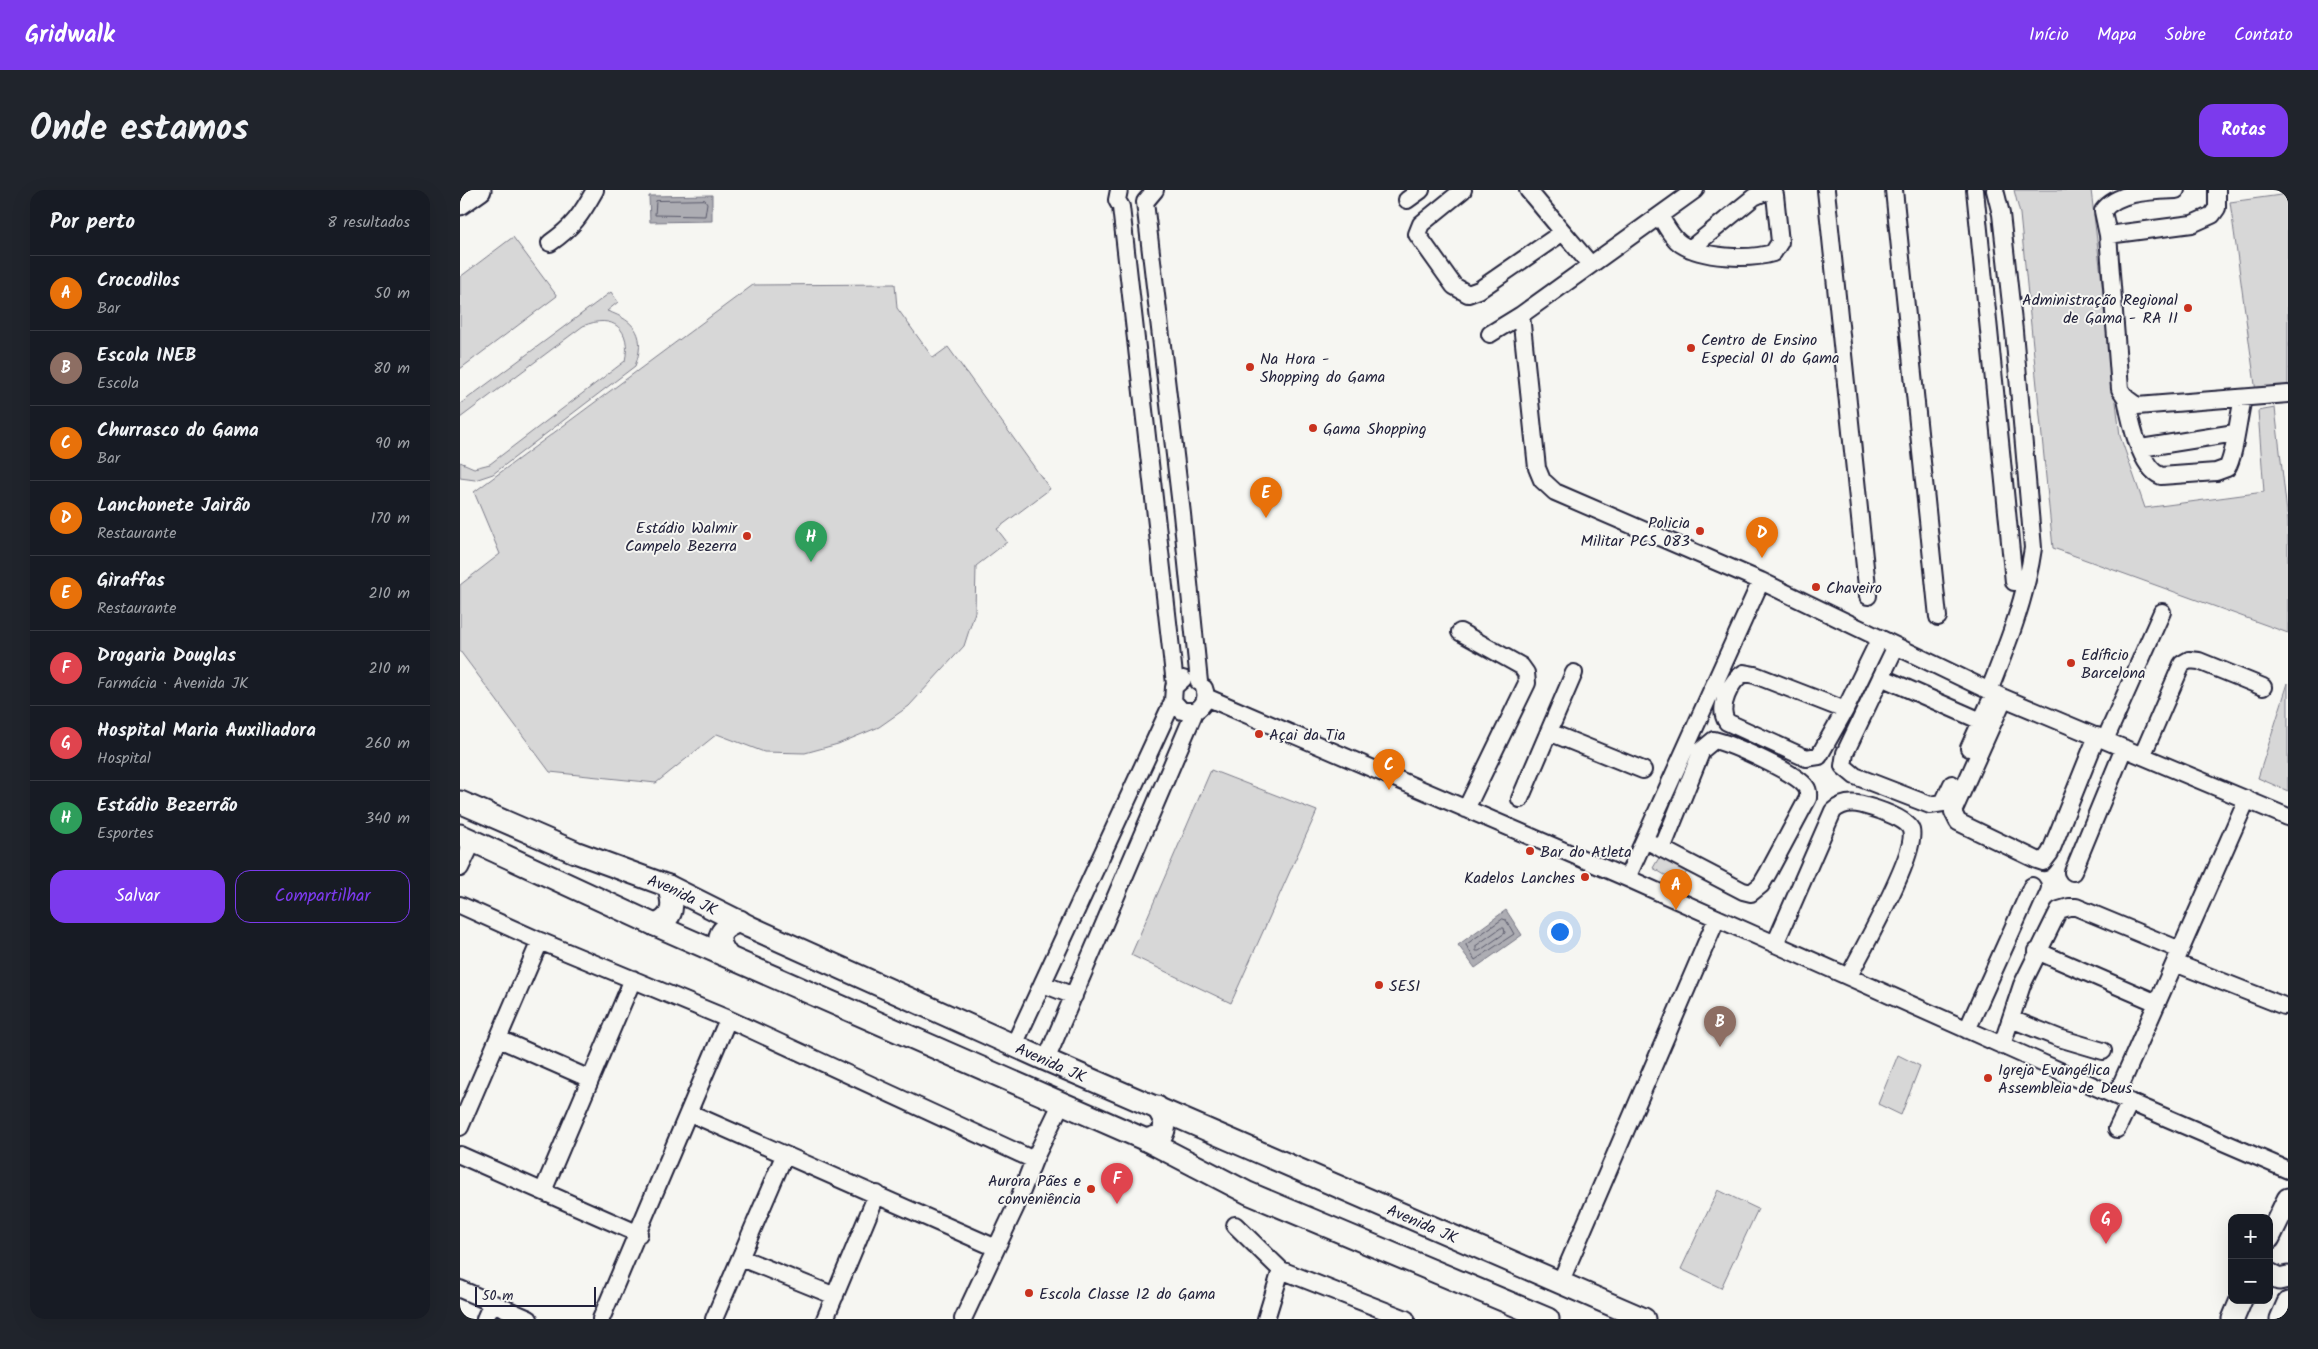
<!DOCTYPE html>
<html lang="pt">
<meta charset="utf-8">
<style>
:root{--surface:#171b24;--page:#20242c;--text:#f1f3f6;--muted:#9ea1a6;--line:#363941;--accent:#7c3aed}
body{margin:0;font-family:Kalam,sans-serif;background:var(--page);color:var(--text)}
.controls{position:absolute;right:15px;bottom:15px;display:grid;overflow:hidden;border-radius:10px;box-shadow:0 5px 20px #0002}
.controls button{width:45px;height:45px;display:grid;place-items:center;padding:0;border:0;border-bottom:1px solid var(--line);background:var(--surface);color:var(--text);font:25px sans-serif}
.scale{position:absolute;left:15px;bottom:12px;width:121px;box-sizing:border-box;padding-left:5px;border:2px solid #22223b;border-top:0;font-size:14px;line-height:18px;white-space:nowrap;color:#22223b;-webkit-text-stroke:4px #f6f6f2;paint-order:stroke}
.you{position:absolute;left:1099px;top:741px;width:18px;height:18px;margin:-12px;border:4px solid #fff;border-radius:50%;background:#1a73e8;box-shadow:0 0 0 8px #1a73e833}
.badge{display:grid;place-items:center;width:32px;height:32px;border-radius:50%;background:var(--accent);color:#fff;font-size:16px;font-weight:700}
.pin{position:absolute;translate:-50% -41px;filter:drop-shadow(0 1px 2px #0008)}
.pin::after{content:'';position:absolute;top:26px;width:18px;height:15px;background:inherit;clip-path:polygon(0 0,100% 0,50% 100%)}
.list{margin:0;padding:0;list-style:none}
h2{display:flex;justify-content:space-between;align-items:center;height:65px;margin:0;padding:0 20px;font-size:21px}
h2 small{font-size:16px;font-weight:400;color:var(--muted)}
.list li{display:grid;grid-template-columns:32px 1fr auto;gap:15px;align-items:center;box-sizing:border-box;height:75px;padding:0 20px;border-top:1px solid var(--line)}
.list b{display:block;font-size:19px;white-space:nowrap}
.list p{margin:0;font-size:16px;white-space:nowrap;color:var(--muted)}
.list em{font-size:16px;font-style:normal;color:var(--muted)}
.actions{display:flex;gap:10px;padding:15px 20px}
.actions a{flex:1;padding:11px 0;border:1px solid var(--accent);border-radius:15px;text-align:center;font-size:18px;color:var(--accent)}
.actions .main{background:var(--accent);color:#fff}
.map{position:relative;flex:none;width:1828px;height:1129px;overflow:hidden;border-radius:15px}
header{display:flex;align-items:center;gap:30px;box-sizing:border-box;height:70px;padding:0 25px;background:var(--accent);color:#fff}
header strong{font-size:24px}
nav{display:flex;gap:28px;margin-inline-start:auto;font-size:18px}
.intro{display:flex;align-items:center;justify-content:space-between;box-sizing:border-box;height:120px;padding:0 30px}
h1{margin:0;font-size:35px}
.button{padding:12px 22px;border-radius:15px;background:var(--accent);color:#fff;font-size:18px;font-weight:700}
main{display:flex;gap:30px;padding:0 30px}
aside{flex:1;background:var(--surface);border-radius:15px;box-shadow:0 5px 20px #0002}
.map>svg:first-child{display:block}
.green{fill:#d7d7d7;stroke:#7c7c89}
.water{fill:#adadb3;stroke:#757583}
.lines{fill:none;stroke-linecap:round;stroke-linejoin:round}
.shore{stroke:#5a5a6b;stroke-width:1}
.minor-casing{stroke:#22223b;stroke-width:20}
.major-casing{stroke:#22223b;stroke-width:25}
.minor{stroke:#f6f6f2;stroke-width:16}
.major{stroke:#f6f6f2;stroke-width:21}
.poi-dot{fill:#c8321e;stroke:#f6f6f2;stroke-width:2}
.labels{text-anchor:middle;stroke-width:4;stroke-linejoin:round;paint-order:stroke}
.poi-label{font-size:16px;fill:#22223b;stroke:#f6f6f2;text-anchor:start}
.street-label{font-size:16px;fill:#22223b;stroke:#f6f6f2}
</style>
<header>
<strong>Gridwalk</strong>
<nav><a>Início</a><a>Mapa</a><a>Sobre</a><a>Contato</a></nav>
</header>
<div class="intro"><h1>Onde estamos</h1><a class="button">Rotas</a></div>
<main>
<aside>
<h2>Por perto<small>8 resultados</small></h2>
<ul class="list">
<li><span class="badge" style="background:#e8710a">A</span><div><b>Crocodilos</b><p>Bar</p></div><em>50 m</em></li>
<li><span class="badge" style="background:#8d6e63">B</span><div><b>Escola INEB</b><p>Escola</p></div><em>80 m</em></li>
<li><span class="badge" style="background:#e8710a">C</span><div><b>Churrasco do Gama</b><p>Bar</p></div><em>90 m</em></li>
<li><span class="badge" style="background:#e8710a">D</span><div><b>Lanchonete Jairão</b><p>Restaurante</p></div><em>170 m</em></li>
<li><span class="badge" style="background:#e8710a">E</span><div><b>Giraffas</b><p>Restaurante</p></div><em>210 m</em></li>
<li><span class="badge" style="background:#e0444e">F</span><div><b>Drogaria Douglas</b><p>Farmácia · Avenida JK</p></div><em>210 m</em></li>
<li><span class="badge" style="background:#e0444e">G</span><div><b>Hospital Maria Auxiliadora</b><p>Hospital</p></div><em>260 m</em></li>
<li><span class="badge" style="background:#2e9e5b">H</span><div><b>Estádio Bezerrão</b><p>Esportes</p></div><em>340 m</em></li>
</ul>
<div class="actions"><a class="main">Salvar</a><a>Compartilhar</a></div>
</aside>
<div class="map">
<svg width="1828" height="1129" viewBox="0 0 1828 1129">
<rect width="100%" height="100%" fill="#f6f6f2"/>
<filter id="ink" filterUnits="userSpaceOnUse"><feTurbulence type="fractalNoise" baseFrequency=".02" numOctaves="2"/><feDisplacementMap in="SourceGraphic" scale="10" xChannelSelector="R" yChannelSelector="G"/><feConvolveMatrix kernelMatrix="1 2 1 2 8 2 1 2 1" color-interpolation-filters="sRGB"/></filter>
<g filter="url(#ink)">
<!-- green -->
<path class="green" d="M1554 0H1631L1660 246 1685 318 1804 302 1798 221 1815 218 1828 331V443L1593 358 1560 24Z
M1828 4V198L1796 202 1770 12Z
M53 47 97 106 0 179V87Z
M435 94 437 118 473 168 488 157 590 299 537 339 547 352 516 376 515 422 504 456 449 516 419 537 378 554 345 563 304 562 257 544 196 593 90 582 0 461V395L40 364 14 302 293 95Z
M151 102 158 112 147 121C177 131 186 147 175 176L33 284 15 290 0 288V272L14 278 30 274 165 171C172 139 153 123 123 136L0 228V214Z
M1828 493V601L1798 588Z
M751 580 857 621 771 813 671 765Z
M1200 666 1227 681 1220 694 1193 678Z
M1438 865 1460 876 1441 925 1418 914Z
M1258 1000 1298 1019 1261 1098 1221 1079Z"/>
<!-- water -->
<path class="water" d="M252 5V31L190 32 189 6Z
M1046 720 1062 745 1015 778 998 755Z"/>
<g class="lines">
<!-- shore -->
<path class="shore" d="M245 10 247 13 245 26 195 25 196 11Z
M1043 729 1046 730 1054 744 1015 770 1006 755Z
M1041 738H1044L1045 743 1019 761H1016V756Z"/>
<!-- minor casing -->
<g class="minor-casing">
<path id="minor" d="M659 0 657 10 661 17 715 494
M695 0 685 12 722 324 739 492
M1003 0 961 34 957 44 994 96 1008 104 1019 100 1103 42 1068 0
M1235 0 1061 125 1077 278 1082 290 1095 302 1301 391 1544 508 1828 627
M1366 0 1408 406
M1434 0 1478 427
M1515 0 1554 392
M1716 0C1694 1 1657 1 1643 21L1648 45 1660 199 1666 208 1677 216 1828 204
M947 10 961 0
M1200 26C1206 36 1212 48 1221 54 1242 68 1289 70 1313 63L1320 52 1315 5 1312 1 1305 2 1294 7 1230 59
M1103 42 1130 74
M1648 45 1732 34 1752 25 1757 18V0
M90 53C113 37 121 25 135 0
M1030 144 1061 125
M1666 208C1670 229 1680 278 1701 286L1756 282 1767 278C1775 265 1778 228 1783 209
M1681 258 1775 243
M1000 442 1061 476 1066 483 1067 493 1006 619
M1436 456 1385 563 1383 576 1395 586 1470 615 1483 613 1492 594
M1284 483 1295 485 1385 520 1359 566 1346 568 1267 532C1257 518 1270 491 1284 483Z
M1421 487 1521 531
M1529 501C1548 453 1566 408 1573 358L1554 141 1541 24 1535 0
M746 507 1167 688 1656 906 1828 980
M1544 508 1493 622 1498 632 1577 670 1583 672 1590 663 1637 546
M713 511 722 521H735C744 516 748 508 744 498
M1385 520 1420 448
M1089 542 1183 580
M1645 550 1702 422
M1509 558 1534 503
M1683 564 1722 474 1729 470 1739 471 1803 497
M1060 609 1114 483
M1185 650 1283 701 1291 703 1301 695 1308 683 1348 608C1348 604 1349 601 1346 597 1337 583 1272 554 1254 550L1242 560 1202 659
M0 678 13 651
M1613 682 1664 558
M1167 688 1301 391
M0 715 80 751 268 829 574 970
M1315 754 1373 621C1387 609 1400 614 1416 619 1425 622 1448 630 1451 640 1458 663 1401 762 1389 786
M1577 761 1697 813
M1715 773 1824 816
M583 794 614 806
M1551 829 1599 848 1643 861
M1507 840 1572 696
M39 849 130 889
M554 855 713 511 714 497 723 489
M1542 855 1562 795 1599 720 1609 717H1616L1720 760
M586 870 735 521
M1656 906 1787 609
M230 923 534 1057
M0 937 80 751
M1657 939 1670 912
M0 965 179 1044
M83 1001 173 789
M775 1035 821 1080 946 1129
M281 1068 375 1106
M1100 1093 1257 728
M0 1099 69 1129
M25 1129 32 1113
M141 1129 268 829
M254 1129 324 966
M365 1129 417 1004
M503 1129 556 1016 574 970 601 914
M806 1129 821 1080"/>
</g>
<!-- major casing -->
<g class="major-casing">
<g id="major">
<path d="M0 14 20 0"/>
<path id="s1" d="M0 612 115 662 208 696 290 737 586 870 1184 1129"/>
<path d="M0 645 195 735 686 950 788 1003 1088 1129"/>
<path d="M195 735C215 728 214 714 208 696"/>
<path d="M267 765C253 746 261 738 280 731"/>
<path d="M686 950 702 945C708 933 703 927 697 917"/>
<path d="M1809 1048 1828 1009"/>
<path d="M1809 1084 1819 1089 1828 1087"/>
<path d="M1773 1129 1781 1110"/>
<path d="M1821 1129 1828 1113"/>
</g>
</g>
<!-- minor -->
<use href="#minor" class="minor"/>
<!-- major -->
<use href="#major" class="major"/>
</g>
</g>
<!-- markers -->
<g class="poi-dot">
<circle cx="1728" cy="118" r="5"/>
<circle cx="1231" cy="158" r="5"/>
<circle cx="790" cy="177" r="5"/>
<circle cx="853" cy="238" r="5"/>
<circle cx="1240" cy="341" r="5"/>
<circle cx="287" cy="346" r="5"/>
<circle cx="1356" cy="397" r="5"/>
<circle cx="1611" cy="473" r="5"/>
<circle cx="799" cy="544" r="5"/>
<circle cx="1070" cy="661" r="5"/>
<circle cx="1125" cy="687" r="5"/>
<circle cx="919" cy="795" r="5"/>
<circle cx="1528" cy="888" r="5"/>
<circle cx="631" cy="999" r="5"/>
<circle cx="569" cy="1103" r="5"/>
</g>
<g class="labels">
<!-- poi labels -->
<g class="poi-label">
<text x="1718" y="115" text-anchor="end">Administração Regional<tspan x="1718" dy="18">de Gama - RA II</tspan></text>
<text x="1241" y="155">Centro de Ensino<tspan x="1241" dy="18">Especial 01 do Gama</tspan></text>
<text x="800" y="174">Na Hora -<tspan x="800" dy="18">Shopping do Gama</tspan></text>
<text x="863" y="244">Gama Shopping</text>
<text x="1230" y="338" text-anchor="end">Policia<tspan x="1230" dy="18">Militar PCS 083</tspan></text>
<text x="277" y="343" text-anchor="end">Estádio Walmir<tspan x="277" dy="18">Campelo Bezerra</tspan></text>
<text x="1366" y="403">Chaveiro</text>
<text x="1621" y="470">Edíficio<tspan x="1621" dy="18">Barcelona</tspan></text>
<text x="809" y="550">Açai da Tia</text>
<text x="1080" y="667">Bar do Atleta</text>
<text x="1115" y="693" text-anchor="end">Kadelos Lanches</text>
<text x="929" y="801">SESI</text>
<text x="1538" y="885">Igreja Evangélica<tspan x="1538" dy="18">Assembleia de Deus</tspan></text>
<text x="621" y="996" text-anchor="end">Aurora Pães e<tspan x="621" dy="18">conveniência</tspan></text>
<text x="579" y="1109">Escola Classe 12 do Gama</text>
</g>
<!-- street labels -->
<g class="street-label">
<text dy="6" stroke="none"><textPath href="#s1" startOffset="241">Avenida JK</textPath></text>
<text dy="6" stroke="none"><textPath href="#s1" startOffset="646">Avenida JK</textPath></text>
<text dy="6" stroke="none"><textPath href="#s1" startOffset="1051">Avenida JK</textPath></text>
</g>
</g>
</svg>
<div class="controls">
<button>+</button>
<button>−</button>
</div>
<div class="scale">50 m</div>
<div class="you"></div>
<div class="pin badge" style="left:1216px;top:720px;background:#e8710a">A</div>
<div class="pin badge" style="left:1260px;top:857px;background:#8d6e63">B</div>
<div class="pin badge" style="left:929px;top:600px;background:#e8710a">C</div>
<div class="pin badge" style="left:1302px;top:368px;background:#e8710a">D</div>
<div class="pin badge" style="left:806px;top:328px;background:#e8710a">E</div>
<div class="pin badge" style="left:657px;top:1014px;background:#e0444e">F</div>
<div class="pin badge" style="left:1646px;top:1054px;background:#e0444e">G</div>
<div class="pin badge" style="left:351px;top:372px;background:#2e9e5b">H</div>
</div>
</main>
